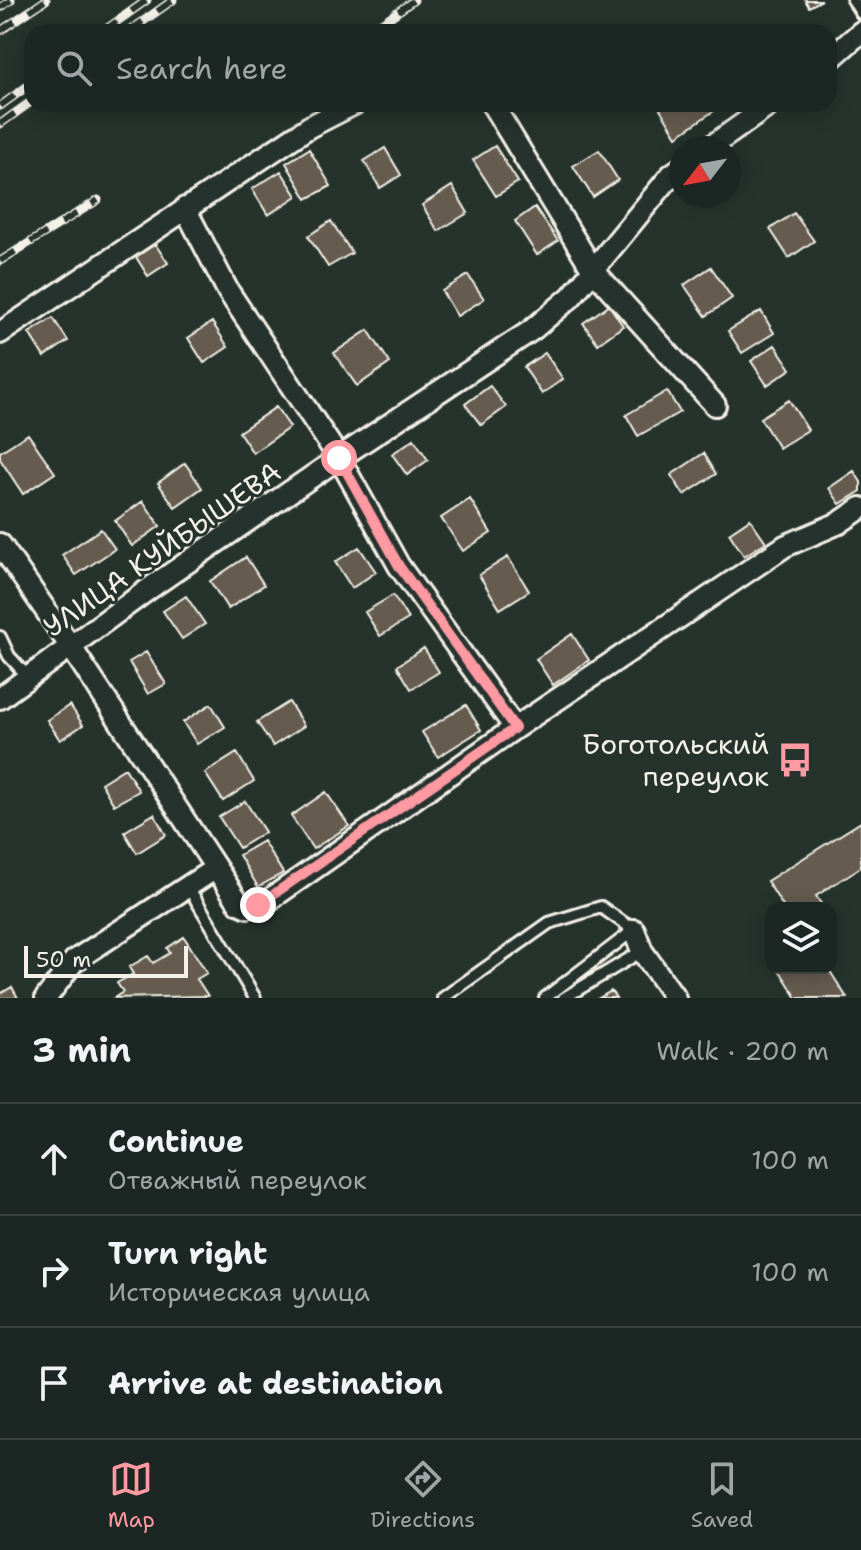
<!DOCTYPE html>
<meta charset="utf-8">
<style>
:root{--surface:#1c2622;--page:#29322f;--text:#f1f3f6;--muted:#a0a5a5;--line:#3a4340;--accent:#ff9aa2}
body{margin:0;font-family:"Shantell Sans",sans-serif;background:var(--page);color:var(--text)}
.controls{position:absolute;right:24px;bottom:24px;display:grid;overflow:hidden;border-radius:16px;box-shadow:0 4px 20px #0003}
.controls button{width:72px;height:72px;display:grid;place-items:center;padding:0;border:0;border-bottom:2px solid var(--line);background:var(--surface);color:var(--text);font:40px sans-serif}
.compass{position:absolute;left:669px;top:136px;width:72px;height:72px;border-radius:50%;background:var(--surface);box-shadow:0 4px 20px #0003;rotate:239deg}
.scale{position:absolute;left:24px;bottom:20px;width:164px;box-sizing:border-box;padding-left:8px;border:4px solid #f4f1e8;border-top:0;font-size:22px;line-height:28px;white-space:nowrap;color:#f4f1e8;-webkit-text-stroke:6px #26332d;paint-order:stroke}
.stop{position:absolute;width:24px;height:24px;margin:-18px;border:6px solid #ff9aa2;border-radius:50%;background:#fff}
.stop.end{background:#ff9aa2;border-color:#fff;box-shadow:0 2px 8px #0008}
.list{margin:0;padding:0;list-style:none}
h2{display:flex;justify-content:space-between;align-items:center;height:104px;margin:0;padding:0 32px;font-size:34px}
h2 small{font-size:26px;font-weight:400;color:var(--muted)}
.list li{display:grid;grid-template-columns:52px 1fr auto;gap:24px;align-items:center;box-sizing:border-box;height:112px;padding:0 32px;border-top:2px solid var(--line)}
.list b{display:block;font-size:30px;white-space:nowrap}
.list p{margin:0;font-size:26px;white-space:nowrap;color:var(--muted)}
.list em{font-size:26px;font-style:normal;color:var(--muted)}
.icon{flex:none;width:44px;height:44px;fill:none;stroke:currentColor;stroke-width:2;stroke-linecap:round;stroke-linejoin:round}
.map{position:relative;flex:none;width:861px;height:998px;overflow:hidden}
.search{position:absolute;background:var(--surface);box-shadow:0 4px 20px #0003;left:24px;right:24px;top:24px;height:88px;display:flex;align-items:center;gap:20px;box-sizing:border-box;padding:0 28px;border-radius:24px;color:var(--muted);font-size:30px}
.sheet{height:440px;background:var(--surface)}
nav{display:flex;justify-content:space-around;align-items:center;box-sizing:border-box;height:112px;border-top:2px solid var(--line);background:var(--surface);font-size:22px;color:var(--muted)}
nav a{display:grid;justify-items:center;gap:4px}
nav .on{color:var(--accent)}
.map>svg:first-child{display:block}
.building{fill:#655c4f;stroke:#f4f1e8;stroke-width:2}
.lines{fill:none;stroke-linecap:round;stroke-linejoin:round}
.lane-casing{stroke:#f4f1e8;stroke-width:16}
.street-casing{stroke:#f4f1e8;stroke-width:26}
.lane{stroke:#26332d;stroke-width:10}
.street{stroke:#26332d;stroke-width:20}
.rail-casing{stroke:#f4f1e8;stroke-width:9}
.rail{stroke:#26332d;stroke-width:6;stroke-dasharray:18;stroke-linecap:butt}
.route{stroke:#ff9aa2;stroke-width:10}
.labels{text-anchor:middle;stroke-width:6;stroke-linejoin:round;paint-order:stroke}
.street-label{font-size:28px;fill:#f4f1e8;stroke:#26332d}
.poi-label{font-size:28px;fill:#f4f1e8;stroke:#26332d;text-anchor:end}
</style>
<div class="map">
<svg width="861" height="998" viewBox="0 0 861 998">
<rect width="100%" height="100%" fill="#26332d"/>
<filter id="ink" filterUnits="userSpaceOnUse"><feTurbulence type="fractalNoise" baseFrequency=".0125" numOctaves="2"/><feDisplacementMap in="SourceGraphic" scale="16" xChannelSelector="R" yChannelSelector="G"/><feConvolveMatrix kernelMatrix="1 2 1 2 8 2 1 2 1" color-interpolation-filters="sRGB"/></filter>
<g filter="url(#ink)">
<!-- building -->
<path class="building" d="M805 0H822L809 7Z
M657 104H724L677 136Z
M495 146 518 182 496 196 473 160Z
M385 148 401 175 380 188 364 161Z
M309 149 331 186 307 199 286 163Z
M599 150 618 180 593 197 573 166Z
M281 171 297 196 268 215 252 189Z
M452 186 468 213 438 231 422 205Z
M535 207 558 241 537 255 515 221Z
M794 213 814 241 789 258 770 229Z
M331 221 352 253 328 267 308 236Z
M155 244 168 263 148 276 136 257Z
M711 267 732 298 706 316 684 285Z
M468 275 484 299 457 316 442 291Z
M609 305 623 326 598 344 583 323Z
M761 311 774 333 742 353 728 331Z
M53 318 68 341 44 357 29 333Z
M212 322 228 347 204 363 188 338Z
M368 330 390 363 357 386 334 353Z
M775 345 791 369 767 385 751 361Z
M545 353 563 379 542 394 524 367Z
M490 386 506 407 481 425 465 404Z
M667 391 680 412 638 436 626 415Z
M789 400 808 430 779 448 760 418Z
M276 407 290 427 253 453 239 432Z
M28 434 55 473 23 494 0 459V452Z
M414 439 428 460 407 475 392 454Z
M704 453 716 474 684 495 671 475Z
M185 463 202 488 175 507 158 483Z
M854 471 861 482V491L840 504 829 488Z
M470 499 491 533 463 551 441 518Z
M143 501 160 526 132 546 115 521Z
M750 519 766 542 744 556 729 533Z
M101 529 115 549 76 575 62 555Z
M359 547 376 572 352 588 335 562Z
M246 557 264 585 228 609 210 581Z
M508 557 529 591 500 609 479 575Z
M393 595 408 619 380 636 365 612Z
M186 596 205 624 182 639 163 611Z
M572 634 589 660 553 685 536 659Z
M424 648 439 672 411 689 397 666Z
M146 652 166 684 148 694 129 662Z
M289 702 304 726 273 746 257 722Z
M211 704 225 727 197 744 183 722Z
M70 705 83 725 60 740 47 720Z
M466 705 481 730 438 757 422 732Z
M237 753 254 781 223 801 205 773Z
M125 768 139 791 114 805 101 783Z
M326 792 349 826 313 849 291 816Z
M245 801 265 832 239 848 219 817Z
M154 814 166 835 137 853 124 832Z
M861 822V867L816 896 824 908H784L767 881Z
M263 841 283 873 258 887 239 855Z
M184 937 207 973 197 979 208 996 114 998 123 992 117 983 133 974 129 967 148 956 153 963 170 953 167 948Z
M778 968H828L847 998H797Z
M12 987 18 998H0V994Z
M611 991 616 998H599Z"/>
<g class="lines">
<!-- lane casing -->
<g class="lane-casing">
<path id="lane" d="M853 0 861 13
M0 637 9 656 29 678
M187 885 255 998
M443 998 549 923 601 907 634 930 545 998
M564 998 642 951"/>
</g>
<!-- street casing -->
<g class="street-casing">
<path id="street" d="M829 60 861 32
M492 104 593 270 715 405
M709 148 771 104
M185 208 228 291 339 458 399 566 515 728
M0 333 309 127 354 104
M0 544 71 647 216 868
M0 698 153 586 339 458 532 330 571 297 672 174 681 168
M634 930 642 951 675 998
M46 998 74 961 216 868 239 903 248 907 269 900 515 728 785 546 839 523 861 508"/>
</g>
<!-- lane -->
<use href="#lane" class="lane"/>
<!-- street -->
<use href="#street" class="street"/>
<!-- rail casing -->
<g class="rail-casing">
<path id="rail" d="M0 8 11 0
M0 31 46 0
M102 32 147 0
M128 32 173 0
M369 32 414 0
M0 106 32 83
M0 124 32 101
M0 261 98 200"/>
</g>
<!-- rail -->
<use href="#rail" class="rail"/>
</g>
</g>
<g class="lines" filter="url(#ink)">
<!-- route -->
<path class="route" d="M258 905 515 728 399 566 339 458"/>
</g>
<!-- icons -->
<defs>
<g id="bus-bare" transform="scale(2.76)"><path d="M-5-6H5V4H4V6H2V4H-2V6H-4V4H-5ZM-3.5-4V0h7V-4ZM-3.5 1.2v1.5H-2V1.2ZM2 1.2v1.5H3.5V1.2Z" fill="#ff9aa2" stroke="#26332d" stroke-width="2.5" paint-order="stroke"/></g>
</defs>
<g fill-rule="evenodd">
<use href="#bus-bare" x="795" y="760"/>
</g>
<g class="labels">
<!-- street labels -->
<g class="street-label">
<text transform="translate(162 549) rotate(-35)" y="10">УЛИЦА КУЙБЫШЕВА</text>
</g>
<!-- poi labels -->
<g class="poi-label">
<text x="769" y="754">Боготольский<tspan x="769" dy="32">переулок</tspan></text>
</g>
</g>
</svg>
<div class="controls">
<button><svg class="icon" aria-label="layers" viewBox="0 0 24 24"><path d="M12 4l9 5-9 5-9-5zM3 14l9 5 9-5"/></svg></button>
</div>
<svg class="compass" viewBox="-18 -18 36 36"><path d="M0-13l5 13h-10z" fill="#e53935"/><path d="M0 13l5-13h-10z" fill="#a0a5a5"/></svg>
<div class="scale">50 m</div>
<div class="stop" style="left:339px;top:458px"></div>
<div class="stop end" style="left:258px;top:905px"></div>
<div class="search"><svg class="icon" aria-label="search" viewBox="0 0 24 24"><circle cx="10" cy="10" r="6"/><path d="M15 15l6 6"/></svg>Search here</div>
</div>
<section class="sheet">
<h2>3 min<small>Walk · 200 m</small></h2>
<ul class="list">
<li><svg class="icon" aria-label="ahead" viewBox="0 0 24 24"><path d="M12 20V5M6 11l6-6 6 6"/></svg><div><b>Continue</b><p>Отважный переулок</p></div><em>100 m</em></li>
<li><svg class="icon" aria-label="right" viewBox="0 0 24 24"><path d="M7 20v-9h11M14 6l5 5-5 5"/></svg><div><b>Turn right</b><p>Историческая улица</p></div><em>100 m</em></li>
<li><svg class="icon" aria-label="arrive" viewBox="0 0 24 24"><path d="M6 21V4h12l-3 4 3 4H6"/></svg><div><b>Arrive at destination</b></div></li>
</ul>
</section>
<nav>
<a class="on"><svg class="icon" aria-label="map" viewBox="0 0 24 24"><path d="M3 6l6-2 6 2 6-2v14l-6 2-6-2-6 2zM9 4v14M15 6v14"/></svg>Map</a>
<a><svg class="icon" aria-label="directions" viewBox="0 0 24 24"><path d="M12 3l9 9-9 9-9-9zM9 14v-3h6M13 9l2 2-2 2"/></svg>Directions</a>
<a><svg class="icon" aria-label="saved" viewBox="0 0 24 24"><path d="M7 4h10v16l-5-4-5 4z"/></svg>Saved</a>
</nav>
